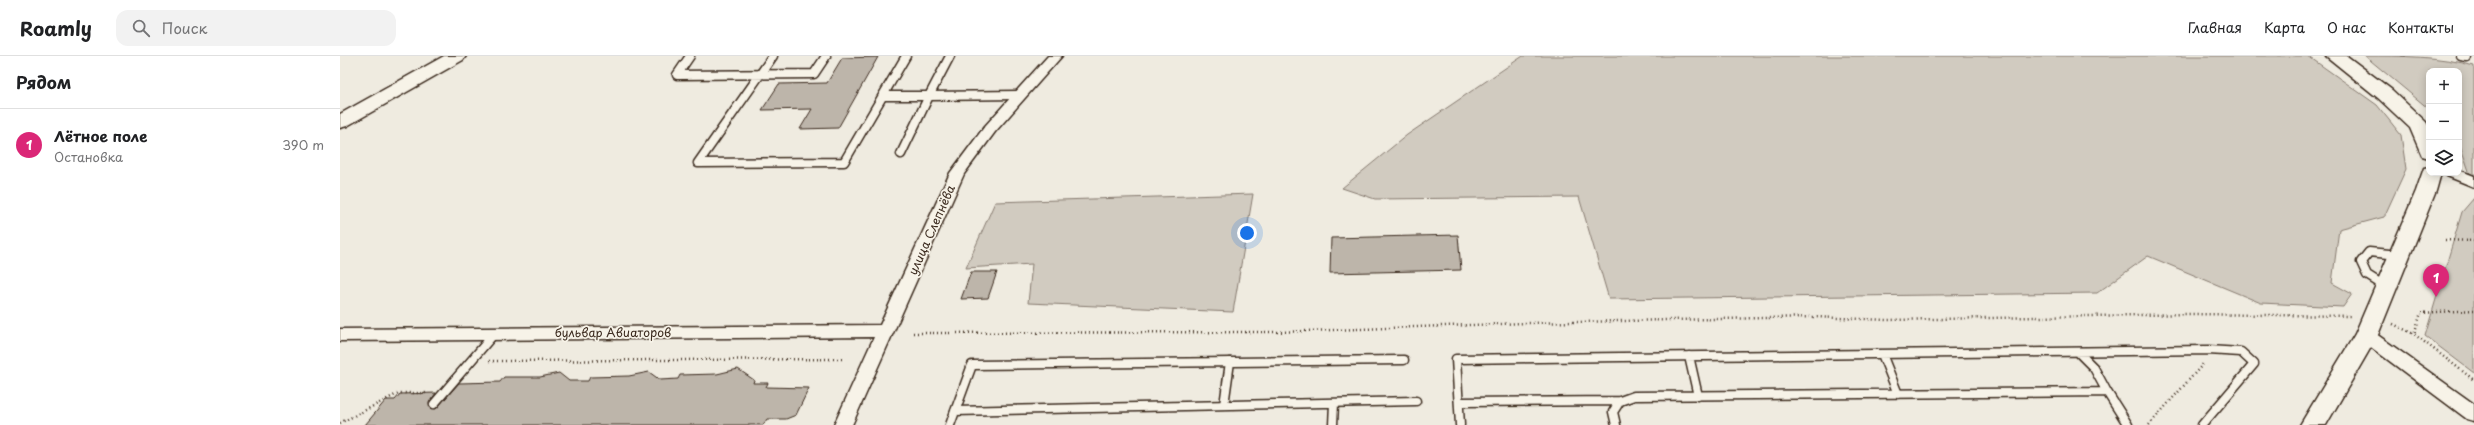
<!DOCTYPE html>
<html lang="ru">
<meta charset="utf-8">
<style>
:root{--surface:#fff;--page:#f2f2f2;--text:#202124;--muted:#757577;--line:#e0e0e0;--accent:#db2777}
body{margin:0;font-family:"Playpen Sans",sans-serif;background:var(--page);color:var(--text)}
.controls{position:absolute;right:12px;top:12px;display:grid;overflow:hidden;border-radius:8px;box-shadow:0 2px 10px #0003}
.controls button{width:36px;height:36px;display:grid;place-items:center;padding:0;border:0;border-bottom:1px solid var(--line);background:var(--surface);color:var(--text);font:20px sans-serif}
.you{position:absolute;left:907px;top:177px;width:14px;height:14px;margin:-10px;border:3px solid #fff;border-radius:50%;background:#1a73e8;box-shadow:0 0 0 6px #1a73e833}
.badge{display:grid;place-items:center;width:26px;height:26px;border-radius:50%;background:var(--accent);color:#fff;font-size:13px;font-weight:700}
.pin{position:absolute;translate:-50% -33px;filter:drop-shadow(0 1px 2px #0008)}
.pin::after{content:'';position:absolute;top:21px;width:14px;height:12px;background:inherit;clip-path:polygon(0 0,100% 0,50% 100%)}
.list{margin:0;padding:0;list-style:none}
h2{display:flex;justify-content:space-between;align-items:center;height:52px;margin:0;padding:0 16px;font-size:17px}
h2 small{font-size:13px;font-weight:400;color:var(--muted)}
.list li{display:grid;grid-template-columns:26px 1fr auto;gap:12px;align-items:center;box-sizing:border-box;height:72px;padding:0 16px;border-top:1px solid var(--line)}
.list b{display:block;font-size:15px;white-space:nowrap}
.list p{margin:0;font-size:13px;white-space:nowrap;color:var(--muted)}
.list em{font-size:13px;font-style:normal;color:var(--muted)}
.icon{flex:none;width:22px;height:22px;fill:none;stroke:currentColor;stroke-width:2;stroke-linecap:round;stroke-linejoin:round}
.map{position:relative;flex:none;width:2134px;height:369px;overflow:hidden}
header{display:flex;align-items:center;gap:24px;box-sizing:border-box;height:56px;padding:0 20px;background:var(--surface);border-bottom:1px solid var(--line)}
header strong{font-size:19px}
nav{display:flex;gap:22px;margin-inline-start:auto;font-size:14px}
.search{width:280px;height:36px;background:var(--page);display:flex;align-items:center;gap:10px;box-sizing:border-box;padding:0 14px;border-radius:12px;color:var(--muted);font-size:15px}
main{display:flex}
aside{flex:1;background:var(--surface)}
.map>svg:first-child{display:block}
.green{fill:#d1cbc0;stroke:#867a6f}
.building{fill:#bdb5aa;stroke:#3b2a1e}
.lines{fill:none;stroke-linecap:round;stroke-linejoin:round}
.lane-casing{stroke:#3b2a1e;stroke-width:11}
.street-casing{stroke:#3b2a1e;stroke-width:3}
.secondary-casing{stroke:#3b2a1e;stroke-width:3}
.path{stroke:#3b2a1e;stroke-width:2.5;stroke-dasharray:1 3;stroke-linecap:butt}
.lane{stroke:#f7f3e8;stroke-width:8}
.street{fill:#f7f3e8;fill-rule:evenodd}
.secondary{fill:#f7f3e8;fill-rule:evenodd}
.labels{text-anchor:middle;stroke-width:3.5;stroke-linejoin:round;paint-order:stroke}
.street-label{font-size:12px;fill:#3b2a1e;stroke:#f7f3e8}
</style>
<header>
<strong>Roamly</strong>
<div class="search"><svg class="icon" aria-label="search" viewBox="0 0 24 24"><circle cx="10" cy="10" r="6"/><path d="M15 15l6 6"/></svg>Поиск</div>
<nav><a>Главная</a><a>Карта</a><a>О нас</a><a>Контакты</a></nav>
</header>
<main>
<aside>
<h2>Рядом<small></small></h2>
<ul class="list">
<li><span class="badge">1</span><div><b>Лётное поле</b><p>Остановка</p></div><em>390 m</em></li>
</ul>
</aside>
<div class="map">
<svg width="2134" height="369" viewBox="0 0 2134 369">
<rect width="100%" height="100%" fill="#efebe0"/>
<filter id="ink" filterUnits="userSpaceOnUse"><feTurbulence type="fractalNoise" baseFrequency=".025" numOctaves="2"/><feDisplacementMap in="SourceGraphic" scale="8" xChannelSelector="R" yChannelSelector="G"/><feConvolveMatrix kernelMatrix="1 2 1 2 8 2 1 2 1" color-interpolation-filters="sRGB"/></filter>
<g filter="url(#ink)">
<!-- green -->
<path class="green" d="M1183 0H1968L2037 49 2061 79 2066 113 2044 161 1999 173 1992 227 2012 238 2003 251 1921 247 1808 200 1757 237 1269 243 1239 141 1035 143 1002 132 1067 79Z
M2025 0C2060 0 2101 0 2134 10V120L2130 118 2119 86V15H2089V53Z
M913 138 893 256 688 247 692 208 626 212 655 146Z
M2134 142V317L2085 280 2122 156Z"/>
<!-- building -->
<path class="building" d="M538 1 498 72 460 73 472 53 422 54 439 28 487 27 502 2Z
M1118 179 1121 214 990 217 991 182Z
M631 216H657L648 242 621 243Z
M398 313 414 324 413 327H428L426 331 469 332 456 359 446 363H427L423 369H25L46 344H55L60 338 96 337 89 347 91 352 96 353 119 327 160 326 164 321H200L219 317 229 325H248L250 321 289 320 309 316 320 324 338 323 340 319 377 318Z"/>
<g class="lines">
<!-- lane casing -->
<g class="lane-casing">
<path id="lane" d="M350 0 337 19 474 18 486 0
M433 0 358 107 504 106 566 0
M2121 0 2127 1
M543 40H589L610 0
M561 98 589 40 679 39
M2046 231 2027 219 2021 206 2029 196 2059 199
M1738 296 1754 312 1767 336
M1542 298 1558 338
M1349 300 1358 340
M1119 346 1280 345
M94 348 154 278
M884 349 890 306
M615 355 1076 345
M610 369 632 309 1064 304
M993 369 994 347
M1120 369 1116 303 1868 294 1901 296 1914 308 1862 369
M1276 369 1273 356 1280 345 1294 340 1767 336 1788 369"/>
</g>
<!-- street casing -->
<g class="street-casing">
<path id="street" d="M708 0H722L655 76 624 118 512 369H494L534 281 0 285V273L540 269 610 117 645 70Z
M2119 114 2134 120V131L2107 120 2105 117H2119Z
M2026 273 2032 275 2134 348V365L2127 363 2020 283 2017 279 2020 275Z"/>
</g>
<!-- secondary casing -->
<g class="secondary-casing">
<path id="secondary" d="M104 0H126L123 4 7 70 0 72V58Z
M1986 0H2007L2052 34 2086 66 2089 71V102L2082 100 2070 72 2038 42Z
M2089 111V117H2101L2096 135 2038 279 1986 369H1960L2015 278 2076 135 2084 112Z"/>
</g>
<!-- path -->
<path class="path" d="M2105 184 2134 185
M2134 254 2081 257 2074 278 2134 324
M2053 268 2074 278
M573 277 937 276 1187 267 1474 261 1547 264 1850 258 2012 260
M149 305 505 303
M0 367 59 337H86
M1809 369 1863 308"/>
<!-- lane -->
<use href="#lane" class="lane"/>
<!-- street -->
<use href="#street" class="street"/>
<!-- secondary -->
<use href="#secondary" class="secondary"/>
</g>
</g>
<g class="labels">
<!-- street labels -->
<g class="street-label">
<text transform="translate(592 174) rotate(-66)" y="4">улица Слепнёва</text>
<text x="273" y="281">бульвар Авиаторов</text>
</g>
</g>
</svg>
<div class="controls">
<button>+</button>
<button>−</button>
<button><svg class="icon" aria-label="layers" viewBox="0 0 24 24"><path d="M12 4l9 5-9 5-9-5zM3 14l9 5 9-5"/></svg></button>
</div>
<div class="you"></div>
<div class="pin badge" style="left:2096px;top:241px">1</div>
</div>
</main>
